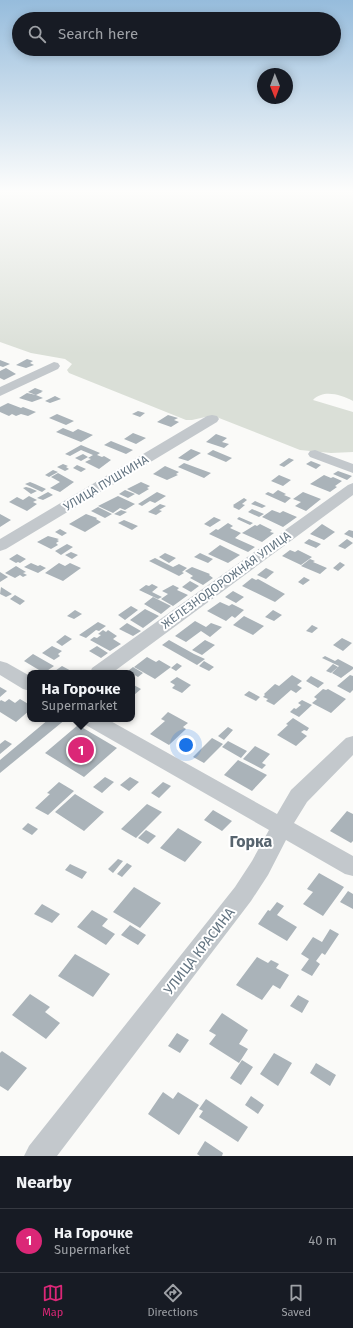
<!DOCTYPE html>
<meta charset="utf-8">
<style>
:root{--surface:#171b24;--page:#20242c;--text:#f1f3f6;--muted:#9ea1a6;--line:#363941;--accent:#db2777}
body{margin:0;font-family:"Fira Sans",sans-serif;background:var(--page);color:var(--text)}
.compass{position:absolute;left:257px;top:68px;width:36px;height:36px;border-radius:50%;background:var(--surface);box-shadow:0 2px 10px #0003;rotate:179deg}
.you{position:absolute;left:186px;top:745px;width:14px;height:14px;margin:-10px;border:3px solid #fff;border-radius:50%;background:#1a73e8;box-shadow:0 0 0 6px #1a73e833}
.badge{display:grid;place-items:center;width:26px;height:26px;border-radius:50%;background:var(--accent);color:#fff;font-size:13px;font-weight:700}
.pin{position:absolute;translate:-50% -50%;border:2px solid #fff;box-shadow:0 1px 4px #0006}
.popup{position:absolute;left:27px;top:670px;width:108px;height:52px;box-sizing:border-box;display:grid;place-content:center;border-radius:8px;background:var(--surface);filter:drop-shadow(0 1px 3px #0005);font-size:13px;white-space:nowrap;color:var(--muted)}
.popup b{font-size:15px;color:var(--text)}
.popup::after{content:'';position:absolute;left:50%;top:100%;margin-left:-8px;border:8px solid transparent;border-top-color:var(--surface)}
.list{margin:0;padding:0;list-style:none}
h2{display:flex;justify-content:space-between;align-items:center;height:52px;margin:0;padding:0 16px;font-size:17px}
h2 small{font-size:13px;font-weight:400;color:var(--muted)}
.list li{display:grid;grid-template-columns:26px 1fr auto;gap:12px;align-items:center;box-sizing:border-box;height:64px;padding:0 16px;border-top:1px solid var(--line)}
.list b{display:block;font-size:15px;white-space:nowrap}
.list p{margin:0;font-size:13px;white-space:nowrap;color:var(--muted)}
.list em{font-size:13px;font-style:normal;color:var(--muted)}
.icon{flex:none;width:22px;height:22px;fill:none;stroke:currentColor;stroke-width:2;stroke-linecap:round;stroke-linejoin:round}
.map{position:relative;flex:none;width:353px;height:1156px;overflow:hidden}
.search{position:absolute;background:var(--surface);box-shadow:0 2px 10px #0003;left:12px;right:12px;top:12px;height:44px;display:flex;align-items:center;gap:10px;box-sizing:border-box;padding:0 14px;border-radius:22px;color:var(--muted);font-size:15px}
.sheet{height:116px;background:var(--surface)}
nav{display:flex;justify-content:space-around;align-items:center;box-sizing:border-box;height:56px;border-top:1px solid var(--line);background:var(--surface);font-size:11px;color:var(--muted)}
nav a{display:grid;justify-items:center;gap:2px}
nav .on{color:var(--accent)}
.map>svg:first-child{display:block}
.green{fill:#dadfd7}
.building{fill:#aab3b9}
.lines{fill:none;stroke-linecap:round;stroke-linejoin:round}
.minor{fill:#c3c8cc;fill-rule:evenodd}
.labels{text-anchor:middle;stroke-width:4;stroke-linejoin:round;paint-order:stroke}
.street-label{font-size:12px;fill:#657683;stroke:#fff}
.near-street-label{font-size:14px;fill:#657683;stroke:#fff}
.near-neighbourhood-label{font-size:16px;font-weight:bold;fill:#57646e;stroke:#fff}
</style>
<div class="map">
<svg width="353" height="1156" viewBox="0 0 353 1156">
<rect width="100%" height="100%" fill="#fafaf8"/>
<!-- green -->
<path class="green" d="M0 192H353V401C341 395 324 389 313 400L353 412V452L331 453 300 450 219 418 210 416 192 420H186L69 373 67 370 72 364 65 359 31 353 0 342Z"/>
<!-- building -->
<path class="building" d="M27 359 33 361 30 363 34 365 26 368 16 365Z
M0 360 10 364 3 367 0 366Z
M6 368 16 374 4 380 0 378V371Z
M35 388 43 391 41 392H42L36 395 28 392Z
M27 393 36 395 43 398 32 402 19 398Z
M55 396 61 399 50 403 45 401Z
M8 403 21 408 23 407 36 412 28 416 21 414 16 416 12 414 9 416 0 412V407Z
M138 411 145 413 140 417 132 414Z
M57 414 74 421 66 425 49 418Z
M168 415 178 418 174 420 179 422 171 427 157 422Z
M63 428 73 432 78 429 93 435 81 442 56 432Z
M133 433 146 438 136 444 124 439Z
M216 434 227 438 222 442 229 444 224 448 206 442Z
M111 441 133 450 126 454 104 445Z
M81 445 100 453 97 455 102 457 104 456 111 460 99 469 85 462 91 459 88 458 93 455 81 450 70 456 65 454Z
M191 449 201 453 188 461 178 458Z
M213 450 232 458 226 462 207 454Z
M83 454 88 457 81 461 75 458Z
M289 458 294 460 284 467 279 465Z
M311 461 321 465 316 469 306 464Z
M184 463 211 473 204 478 178 467Z
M63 464 68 466 66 467 69 469 65 471 57 467Z
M77 465 86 469 81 472 73 468Z
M165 466 179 472 176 474 178 475 167 480 153 474Z
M53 470 58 472 49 477 45 475Z
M338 471 352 476 347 480 333 474Z
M58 473 74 482 60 492 50 488 60 482 51 477Z
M279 475 291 480 283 486 271 481Z
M324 475 331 478 333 477 342 481 335 486 337 487 330 492 310 484Z
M30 482 35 484 46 489 42 492 25 484Z
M141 482 150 486 147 488 149 489 139 495 127 489Z
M26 487 30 488 37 491 31 494 23 488Z
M125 490 135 494 128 498 119 494Z
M278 490 286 494 284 495 291 498 285 503 265 494 268 492 273 494Z
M48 492 53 495 43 500 37 498Z
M157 492 166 496 155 503 150 501 142 506 138 504Z
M303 492 321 499 306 511 295 506 301 502 293 499Z
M29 496 37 500 33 502 37 504 27 511 9 502 17 497 23 500Z
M118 496 135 504 125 510 120 508 113 513 98 506Z
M244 498 247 500 242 504 245 505 239 510 233 507 234 506 233 505Z
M255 501 266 506 262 508 251 504Z
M160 504 166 506 159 510 162 511 156 515 148 512Z
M98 507 112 514 105 518 91 511Z
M252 509 264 514 259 517 248 512Z
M121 510 127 512 120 516 114 514Z
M272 510 280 513 283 511 297 517 283 527 262 517Z
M0 514 11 520 0 527Z
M86 514 97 518 96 519 101 522 85 532 69 524Z
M214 517 221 520 210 527 204 524Z
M239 517 253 523 250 525 237 519Z
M124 520 138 526 132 530 118 523Z
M228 523 233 526 230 528 241 533 235 538 255 547 248 552 209 534 216 529 218 530Z
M260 524 272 530 270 532 274 533 262 542 242 533 255 525 257 526Z
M322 524 335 532 324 540 310 534Z
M60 529 67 533 62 536 55 532Z
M349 530 353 531V538L344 534Z
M48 536 59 539 57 540 59 541 56 543 58 545 51 549 37 542Z
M309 539 321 544 316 548 304 543Z
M347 539 353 543 345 549 338 546Z
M67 544 73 547 61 555 55 551Z
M220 545 240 555 228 563 208 554Z
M290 550 295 552 298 550 312 557 301 565 282 556Z
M71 552 78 555 72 559 65 555Z
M165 553 176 558 169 563 159 557Z
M200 553 213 559 208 563 194 557Z
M17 554 26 559 20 563 18 562 16 563 9 559Z
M155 558 173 567 179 564 187 568 182 572 184 573 179 576 149 561Z
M310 559 315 561 313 562 327 568 320 574 301 566Z
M340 562 345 565 338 571 333 568Z
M31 563 38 566 40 565 46 568 38 573 24 567Z
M59 563 65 566 70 563 81 568 63 581 45 573Z
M16 566 26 572 23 573 27 575 23 577 20 575 15 578 5 573Z
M192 567 210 574 209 575 213 578 203 585 190 578 193 576 185 571Z
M266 568 274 572 266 579 257 575Z
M0 572 8 577 0 582Z
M304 577 310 580 303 585 298 582Z
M252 578 256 580 258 579 285 594 275 602 242 586Z
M190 581 199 586 191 592 182 587Z
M152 584 158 587 152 592 162 597 158 599 139 590 146 585 149 586Z
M173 585 179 588 177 590 188 595 173 606 161 599 168 594 162 591Z
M1 587 12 594 6 597 0 594Z
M233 591 244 597 236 603 225 597Z
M15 595 25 601 20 605 10 599Z
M153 597 171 606 161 614 144 604Z
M220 602 229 606 232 604 244 610 235 618 232 616 226 621 207 611Z
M131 606 138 610 125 620 118 615Z
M145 609 159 616 143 628 130 620Z
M75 610 82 614 74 619 67 616Z
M273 610 282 615 274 621 265 617Z
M244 616 264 626 253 635 233 625Z
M195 621 206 627 211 623 222 627 210 637 201 631 186 642 175 636Z
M98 622 106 626 99 631 96 630 86 638 79 635Z
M127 623 141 631 133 636 119 629Z
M312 625 318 628 312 633 306 631Z
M103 630 106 632 108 630 117 636 113 639 121 644 110 651 90 640 94 637 97 638 101 635 98 634Z
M65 635 72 639 62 646 56 642Z
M342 638 352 643 343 651 333 645Z
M169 640 194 654 205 659 197 665 162 645Z
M205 640 215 645 202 655 192 650Z
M52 646 62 651 58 654 60 656 54 660 42 653Z
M97 646 108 653 101 658 89 651Z
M33 654 54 666 44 673 24 661Z
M325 656 335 661 338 659 353 667V669L341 678 332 673 339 666 322 658Z
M147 657 156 662 159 660 171 667 155 679 134 667Z
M204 661 214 667 209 671 199 666Z
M177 663 182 666 176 671 171 668Z
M333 664 338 667 331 673 326 671Z
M62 666 75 673H52Z
M133 667 143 673 138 677 128 671Z
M292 675 302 681 297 685 302 688 296 693 291 690 274 705 266 701 268 699 263 697 265 695 264 694 275 684 279 686Z
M350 675 353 676V690L350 693 337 686Z
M311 676 324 683 318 688 306 681Z
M177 677 191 685 182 693 172 688 175 685 170 682Z
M132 684 141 689 134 695 132 694Z
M0 687 7 691 0 697Z
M323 689 326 690 328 689 346 699 331 713 312 703 317 699 314 697Z
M249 691 260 697 256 701 244 695Z
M9 699 15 703 20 699 30 705V710L16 722 0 712V701L1 700 5 702Z
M302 700 312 705 299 717 290 712 294 708 296 709 301 705 298 703Z
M168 712 188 723 183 727 186 729 169 745 150 734 165 721 161 719Z
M293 718 309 728 307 731 304 730 301 732 307 736 296 746 277 735 288 725 286 724Z
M49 719H66L0 773V760Z
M78 725 117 748 84 777 45 753Z
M228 727 233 730 224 740 218 736Z
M212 738 223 744 204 763 193 757Z
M5 740 12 744 0 754V744Z
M228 741 247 751 241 758 222 747Z
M255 746 270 754 262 763 266 765 262 769 243 759Z
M238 760 267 775 252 791 224 775Z
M105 777 114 782 102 793 93 787Z
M130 777 139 782 129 791 120 785Z
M59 782 74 791 48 815 35 808 50 794 47 793Z
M163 782 171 786 159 798 151 793Z
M75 794 104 812 84 831 55 812Z
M147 804 162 812 136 838 121 829Z
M213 810 232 821 222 831 204 820Z
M347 811 353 814V841L351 843 330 831Z
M28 823 38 829 32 835 22 829Z
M178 828 202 842 185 862 160 848Z
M146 830 156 836 148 844 138 838Z
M118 859 123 861 113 873 108 869Z
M127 863 132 866 122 877 117 874Z
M70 864 87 872 82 879 65 870Z
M319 873 344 887 323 916 303 904 313 892 307 889Z
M134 887 161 903 140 928 113 912Z
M348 891 353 894V909L340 902Z
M277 902 284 906 277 915 297 927 287 941 258 924 268 910 270 911Z
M42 904 60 914 52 923 34 914Z
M92 910 108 919 102 926 115 934 106 945 77 927Z
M130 925 146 935 138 945 121 935Z
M330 929 339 934 325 955 322 953 316 961 320 964 312 976 301 970 309 959 301 954 313 937 322 942Z
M75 954 110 974 93 997 58 976Z
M257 957 268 963 271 960 279 964 276 968 289 975 280 989 273 985 262 1000 236 985Z
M30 994 50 1007 45 1012 60 1023 46 1039 12 1015Z
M298 995 309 1001 302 1013 290 1006Z
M222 1013 248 1030 239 1044 248 1049 239 1063 209 1044 216 1035 209 1031Z
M177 1033 189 1040 180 1053 168 1046Z
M2 1051 27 1068 8 1091 0 1086V1053Z
M274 1053 292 1063 278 1086 260 1074Z
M242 1060 253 1067 241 1085 230 1078Z
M316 1063 336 1075 330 1086 310 1073Z
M163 1092 173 1099 178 1092 199 1105 179 1135 148 1114Z
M251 1096 264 1105 258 1114 245 1105Z
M206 1099 248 1127 238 1142 199 1117 203 1111 199 1109Z
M205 1141 223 1153 222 1156H200L197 1154Z"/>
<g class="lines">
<!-- minor -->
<path class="minor" d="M54 362 58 363 60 366 58 369 0 396V387Z
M212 415 217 416 219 419 217 422 6 549 0 551V539L207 416Z
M315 450 353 464V473L310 457 308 454 310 451Z
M353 483V495L112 673H90L92 668 348 485Z
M0 661 7 663 30 676V691L23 689 0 675Z
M81 719H107L277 814 291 790 346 738 353 736V755L307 802 294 823 353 856V876L345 874 286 840 268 875 251 901 57 1156H24L29 1146 235 887 252 861 269 830 84 724Z"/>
</g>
<!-- sky -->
<linearGradient id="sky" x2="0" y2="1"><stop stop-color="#96bcdc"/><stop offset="0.54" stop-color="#fdfdfc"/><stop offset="1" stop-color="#fdfdfc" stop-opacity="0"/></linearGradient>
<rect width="353" height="354" fill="url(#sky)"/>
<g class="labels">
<!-- street labels -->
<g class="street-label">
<text transform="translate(106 483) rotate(-31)" y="4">УЛИЦА ПУШКИНА</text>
<text transform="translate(226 580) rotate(-36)" y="4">ЖЕЛЕЗНОДОРОЖНАЯ УЛИЦА</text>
</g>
<!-- near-street labels -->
<g class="near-street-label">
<text transform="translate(199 951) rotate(-52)" y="5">УЛИЦА КРАСИНА</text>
</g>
<!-- near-neighbourhood labels -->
<g class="near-neighbourhood-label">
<text x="251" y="847">Горка</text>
</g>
</g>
</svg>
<svg class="compass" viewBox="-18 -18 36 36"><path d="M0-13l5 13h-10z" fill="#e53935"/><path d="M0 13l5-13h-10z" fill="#9ea1a6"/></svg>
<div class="you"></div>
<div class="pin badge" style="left:81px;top:750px">1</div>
<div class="popup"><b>На Горочке</b>Supermarket</div>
<div class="search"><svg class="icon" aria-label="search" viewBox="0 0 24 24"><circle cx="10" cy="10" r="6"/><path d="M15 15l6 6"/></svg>Search here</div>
</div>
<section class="sheet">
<h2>Nearby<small></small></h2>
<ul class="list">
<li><span class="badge">1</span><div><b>На Горочке</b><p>Supermarket</p></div><em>40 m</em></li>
</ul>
</section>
<nav>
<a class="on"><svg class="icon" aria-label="map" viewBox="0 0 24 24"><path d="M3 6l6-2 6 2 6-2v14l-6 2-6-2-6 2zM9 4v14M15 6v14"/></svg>Map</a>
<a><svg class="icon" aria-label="directions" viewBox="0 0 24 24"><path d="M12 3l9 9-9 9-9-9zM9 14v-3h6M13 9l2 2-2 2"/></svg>Directions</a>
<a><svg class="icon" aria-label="saved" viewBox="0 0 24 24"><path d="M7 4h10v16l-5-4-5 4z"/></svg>Saved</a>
</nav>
